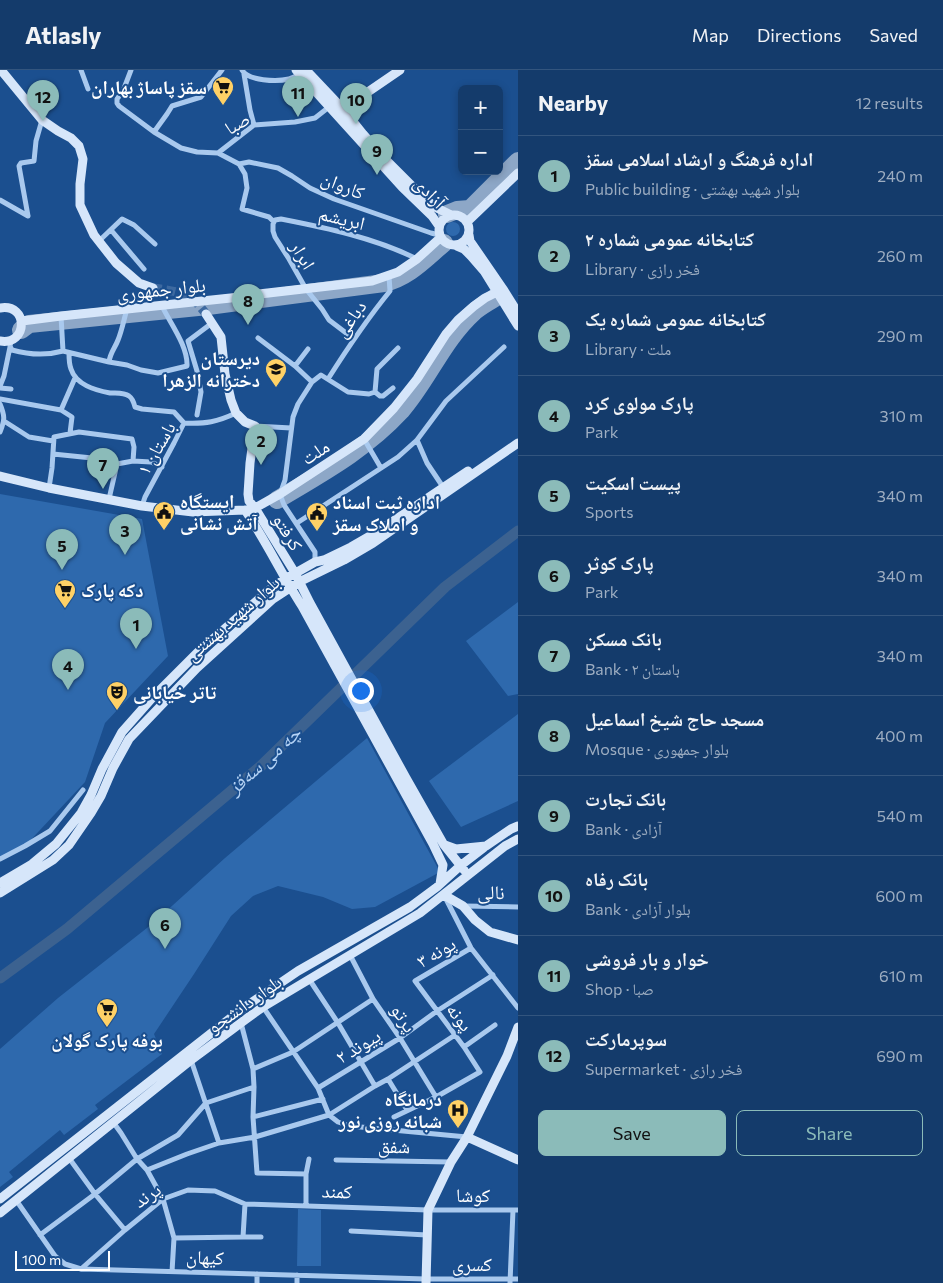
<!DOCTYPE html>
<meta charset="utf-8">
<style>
:root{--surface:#143b6b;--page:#1d4271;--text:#f1f3f6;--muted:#9dadc1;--line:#33557e;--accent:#8bbbb9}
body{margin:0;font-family:Commissioner,"Noto Naskh Arabic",sans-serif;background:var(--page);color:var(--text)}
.controls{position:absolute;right:15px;top:15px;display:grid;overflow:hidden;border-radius:8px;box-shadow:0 2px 8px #0003}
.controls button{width:45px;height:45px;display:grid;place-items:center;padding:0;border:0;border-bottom:1px solid var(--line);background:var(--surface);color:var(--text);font:25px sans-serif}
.scale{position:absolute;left:15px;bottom:12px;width:95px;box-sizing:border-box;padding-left:5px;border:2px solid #fff;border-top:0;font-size:14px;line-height:18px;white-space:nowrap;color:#fff;-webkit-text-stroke:4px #1b4f8f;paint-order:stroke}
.you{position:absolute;left:360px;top:620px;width:18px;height:18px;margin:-12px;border:4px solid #fff;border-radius:50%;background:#1a73e8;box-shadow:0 0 0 8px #1a73e833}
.badge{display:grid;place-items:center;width:32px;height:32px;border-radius:50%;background:var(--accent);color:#111;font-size:16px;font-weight:700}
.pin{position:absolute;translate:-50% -41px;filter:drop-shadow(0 1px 2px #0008)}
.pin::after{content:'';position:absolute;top:26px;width:18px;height:15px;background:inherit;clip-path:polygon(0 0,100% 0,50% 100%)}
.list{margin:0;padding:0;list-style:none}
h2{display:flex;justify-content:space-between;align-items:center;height:65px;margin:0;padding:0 20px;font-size:21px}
h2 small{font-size:16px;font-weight:400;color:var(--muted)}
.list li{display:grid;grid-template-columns:32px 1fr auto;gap:15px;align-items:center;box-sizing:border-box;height:80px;padding:0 20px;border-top:1px solid var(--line)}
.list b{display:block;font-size:19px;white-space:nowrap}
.list p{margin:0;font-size:16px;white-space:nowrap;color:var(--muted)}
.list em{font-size:16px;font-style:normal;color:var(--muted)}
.actions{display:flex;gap:10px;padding:15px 20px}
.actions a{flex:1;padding:11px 0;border:1px solid var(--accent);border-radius:8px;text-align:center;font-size:18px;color:var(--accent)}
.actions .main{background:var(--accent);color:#111}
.map{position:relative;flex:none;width:518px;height:1213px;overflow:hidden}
header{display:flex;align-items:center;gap:30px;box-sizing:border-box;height:70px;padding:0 25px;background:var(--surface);border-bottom:1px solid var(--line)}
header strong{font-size:24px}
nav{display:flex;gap:28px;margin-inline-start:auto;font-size:18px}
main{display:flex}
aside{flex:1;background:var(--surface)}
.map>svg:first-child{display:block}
.green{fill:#2e69ad}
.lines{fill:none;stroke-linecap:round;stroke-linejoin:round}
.river{stroke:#3c6290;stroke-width:11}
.taxiway{stroke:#8da7c7;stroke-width:18}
.secondary-tunnel{stroke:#3d69a0;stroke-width:9;stroke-dasharray:9 4.5;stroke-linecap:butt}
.street{stroke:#a9c9ee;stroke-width:5}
.secondary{stroke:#d6e6fa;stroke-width:9}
.labels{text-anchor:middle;stroke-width:4;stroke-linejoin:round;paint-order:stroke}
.poi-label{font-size:19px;font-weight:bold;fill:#fff;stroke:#1b4f8f;text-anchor:start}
.street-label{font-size:19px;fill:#fff;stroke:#1b4f8f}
.water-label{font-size:20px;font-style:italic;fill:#b5d3f5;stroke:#1b4f8f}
</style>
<header>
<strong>Atlasly</strong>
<nav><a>Map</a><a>Directions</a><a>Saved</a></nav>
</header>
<main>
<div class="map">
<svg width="518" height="1213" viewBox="0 0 518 1213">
<rect width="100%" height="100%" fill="#1b4f8f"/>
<!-- green -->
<path class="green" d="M446 159a7 7 0 1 1 14 0a7 7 0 1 1-14 0Z
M0 424 142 449 168 586 105 653 85 712 25 776 0 789Z
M518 532V624L508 626 466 571Z
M518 644V731L461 757 429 711Z
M367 668 440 802 375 837 352 839 323 827 278 816 253 826 231 846 194 904 154 964 162 984 95 1035 98 1039 64 1065 60 1060 9 1102 13 1107 0 1117V979L58 928 152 854 225 788Z
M298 1139 321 1140V1196H297Z"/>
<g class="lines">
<!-- river -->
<path class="river" d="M0 908 67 859 261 696 445 517 518 461"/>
<!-- taxiway -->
<path class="taxiway" d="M447 144 457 140 470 139 518 91
M21 260 29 254 208 236 384 213C409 207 425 189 444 173
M277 430C322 403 365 380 401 341 428 310 443 270 474 242 481 236 491 231 499 225"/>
<!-- secondary-tunnel -->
<path class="secondary-tunnel" d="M153 218C166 220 181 221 192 229 197 232 202 239 206 244"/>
<!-- street -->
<path class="street" d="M81 0 88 19
M131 0 123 21 117 29V33L119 36 154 62 181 78 197 82 218 83 239 94 245 104 247 118 242 139 269 147 274 152
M242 0C248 11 277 12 289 9 293 8 296 6 300 4
M244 4 250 40 254 55
M154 62 167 44 172 36 201 27 222 0
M218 83 254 55 295 52 315 48 329 37
M239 94 249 92 278 98 292 106 310 118 334 129 431 163 439 165
M0 130 28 146
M28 146 19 96 21 93 34 91 36 71 42 50
M111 160 144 199
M99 171 122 149 134 155 155 174
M258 268 295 296 312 312
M354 269 329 250 322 239 306 219 289 189 275 167 273 161V154L275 150 281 149C327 158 375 168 417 189
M11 271 10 276 12 280C30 285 45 286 63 281L61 246
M63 281 109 292 127 295 141 300 158 303 187 296C188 276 170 253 162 236
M69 283C69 288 69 294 71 299 76 315 95 320 110 323 116 323 124 322 129 326 132 328 134 333 135 337L142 339 174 342 184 353
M109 292C110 283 115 278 118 270 122 260 124 249 127 239
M295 296 308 279
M328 309C347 279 367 249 390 221L389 206
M0 316 4 306 10 277
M0 318 11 319
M375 322 380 326H383L393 318
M0 329 61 340 72 347 70 363
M0 334C5 346 5 350 0 362
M61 340 75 308
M197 345 201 322 197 301 188 271 212 253
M4 351 29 367 53 371
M184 353C206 354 217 352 236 343
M255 356 291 358
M364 369 381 398
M417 370 427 393 443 417
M53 384 92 388 117 394 133 391 151 392 162 397
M49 418 52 398 54 367 79 362 132 369 134 377 133 391
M109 429 117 394
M142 436 145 427 174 373 184 353
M297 453 398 387 417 370 446 331 504 277
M315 492V482L284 435 280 424 285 410 293 347 298 334 312 312 321 305 348 322 369 324 375 322 377 299 398 278
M0 789 25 776 50 761 83 720
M445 827 471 878 518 938
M464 836 518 837
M350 885 373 929 400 968 436 1027
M309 909 338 953 375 1016
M263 937 318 1018 329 1045 375 1016 388 1009 455 965
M241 953 253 999 254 1017 253 1047 257 1103 306 1104
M464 977 495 955
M191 990 219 1073
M253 999 293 982 373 929
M388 1009 407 1040
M318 1018 400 968 437 941 493 905
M253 1047 323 1029
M394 1047 436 1027 480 1002 464 977 415 911 471 878
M113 1052 121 1063 137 1089 147 1100 163 1129 174 1168
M69 1088 95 1124 125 1160
M336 1090 451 1092
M147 1100 187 1084 219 1073 255 1067 329 1045 338 1052 350 1056 467 1067
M16 1130 55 1186 65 1194 81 1199 426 1209H518
M306 1135V1104L309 1089
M351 1161 427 1165
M40 1165 95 1124 137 1089 178 1065 206 1033 254 1017
M243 1167H261
M81 1199 125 1160 163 1129 188 1120 215 1121 245 1134 428 1140H518
M172 1202 174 1168 243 1167 245 1134
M257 1213V1204
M297 1213V1205
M510 1213 513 1140"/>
<!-- secondary -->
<path class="secondary" d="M1 0 42 50 58 61 71 68 79 76 83 89 80 114V135L94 165 116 193 139 213 153 218
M296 0 402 117 432 146 439 156
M306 0 343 39 363 64 386 90 424 128 435 137 451 145
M343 39 400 0
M439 160a15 15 0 1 1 30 0a15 15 0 1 1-30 0Z
M467 152 518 103
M469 165 470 171 503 219 518 243
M457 176 464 179 471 186 484 201 518 256
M0 238C29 233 28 276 0 271
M206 244 221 267 225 304 231 330 236 343 245 352 255 356 250 393 248 424 249 431 255 438 295 503 310 533 406 708 444 775 464 800
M22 251 61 246 240 227 251 225 372 211 398 202 417 189 440 168
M0 406 49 418 142 436 193 442 245 440 255 438 280 424 364 369 394 338 417 309 446 264 458 250 474 236 485 228 497 222
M245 440C266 471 282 505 302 536L433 774 443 795 440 814
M445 775 456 779 486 776
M0 813 32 794 56 774 81 743 91 725 102 699 122 662 153 627 197 583 268 521 285 509 315 492 324 490 351 477 377 462 468 401
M0 823 53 790 69 775 91 743 101 726 113 698 129 669 197 598 273 529 299 512 344 490 373 473 518 373
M444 825 463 836 475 850 490 862 518 870
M467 1067 518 1090
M0 1129 242 939 298 901 410 837 437 817 460 796 486 776 511 759 518 756
M0 1143 191 990C215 973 238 954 263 937L420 843 505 776 518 769
M426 1213 428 1140 451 1092 467 1067 507 986 518 957"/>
</g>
<!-- icons -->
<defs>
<g id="supermarket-pin" transform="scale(1.125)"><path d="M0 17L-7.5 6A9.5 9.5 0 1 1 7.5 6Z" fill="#ffd166" stroke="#1b4f8f"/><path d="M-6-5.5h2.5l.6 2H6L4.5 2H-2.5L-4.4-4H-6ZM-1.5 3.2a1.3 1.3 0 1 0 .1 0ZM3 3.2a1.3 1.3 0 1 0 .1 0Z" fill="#111"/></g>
<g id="school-pin" transform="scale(1.125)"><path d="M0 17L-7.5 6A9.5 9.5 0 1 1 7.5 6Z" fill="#ffd166" stroke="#1b4f8f"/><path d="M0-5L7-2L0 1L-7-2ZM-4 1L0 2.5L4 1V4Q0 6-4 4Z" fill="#111"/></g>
<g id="civic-pin" transform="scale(1.125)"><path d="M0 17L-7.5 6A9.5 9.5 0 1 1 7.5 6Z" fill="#ffd166" stroke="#1b4f8f"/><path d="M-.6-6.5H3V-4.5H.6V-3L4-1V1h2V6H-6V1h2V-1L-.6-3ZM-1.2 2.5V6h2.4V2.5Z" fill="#111"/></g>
<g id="theatre-pin" transform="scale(1.125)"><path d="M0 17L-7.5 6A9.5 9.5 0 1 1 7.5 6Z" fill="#ffd166" stroke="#1b4f8f"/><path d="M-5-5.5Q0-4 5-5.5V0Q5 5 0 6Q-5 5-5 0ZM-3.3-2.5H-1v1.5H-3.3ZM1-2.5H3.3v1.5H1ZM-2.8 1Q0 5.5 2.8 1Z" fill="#111"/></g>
<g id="hospital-pin" transform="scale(1.125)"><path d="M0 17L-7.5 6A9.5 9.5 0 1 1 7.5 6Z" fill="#ffd166" stroke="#1b4f8f"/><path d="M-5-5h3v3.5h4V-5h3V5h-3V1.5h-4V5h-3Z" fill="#111"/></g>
</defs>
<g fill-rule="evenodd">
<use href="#supermarket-pin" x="223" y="17"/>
<use href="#school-pin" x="276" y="299"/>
<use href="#civic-pin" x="164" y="442"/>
<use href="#civic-pin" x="317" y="443"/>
<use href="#supermarket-pin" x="65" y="520"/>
<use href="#theatre-pin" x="117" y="622"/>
<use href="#supermarket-pin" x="107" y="939"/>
<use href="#hospital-pin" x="458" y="1040"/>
</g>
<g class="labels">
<!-- poi labels -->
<g class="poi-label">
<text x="207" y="24" text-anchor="end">سقز پاساژ بهاران</text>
<text x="260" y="295" text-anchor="end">دیرستان<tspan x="260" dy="22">دخترانه الزهرا</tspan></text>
<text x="180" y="438">ایستگاه<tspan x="180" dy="22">آتش نشانی</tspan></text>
<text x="333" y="439">اداره ثبت اسناد<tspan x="333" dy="22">و املاک سقز</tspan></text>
<text x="81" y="527">دکه پارک</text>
<text x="133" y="629">تاتر خیابانی</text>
<text x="107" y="977" text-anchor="middle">بوفه پارک گولان</text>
<text x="442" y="1036" text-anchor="end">درمانگاه<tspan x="442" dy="22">شبانه روزی نور</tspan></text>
</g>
<!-- street labels -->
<g class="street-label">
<text transform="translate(237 53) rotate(-31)" y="7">صبا</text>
<text transform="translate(343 115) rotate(22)" y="7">کاروان</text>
<text transform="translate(430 122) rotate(46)" y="7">آزادی</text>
<text transform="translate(342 148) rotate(14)" y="7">ابریشم</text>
<text transform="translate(303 185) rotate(59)" y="7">ابرار</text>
<text transform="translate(161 219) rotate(-6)" y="7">بلوار جمهوری</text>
<text transform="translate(350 249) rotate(-55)" y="7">دباغی</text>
<text transform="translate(156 378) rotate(-60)" y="7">باستان ۱</text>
<text transform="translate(315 382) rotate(-33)" y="7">ملت</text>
<text transform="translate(288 462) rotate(59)" y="7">کرفتو</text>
<text transform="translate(232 548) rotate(-41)" y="7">بلوار شهید بهشتی</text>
<text transform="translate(491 822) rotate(1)" y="7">نالی</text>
<text transform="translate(436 882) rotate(-30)" y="7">پونه ۳</text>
<text transform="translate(244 934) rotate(-35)" y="7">بلوار دانشجو</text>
<text transform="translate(460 947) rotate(53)" y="7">پونه</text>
<text transform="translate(404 948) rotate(57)" y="7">پرتو</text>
<text transform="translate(358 976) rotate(-31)" y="7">پیوند ۲</text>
<text transform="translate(394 1076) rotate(1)" y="7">شفق</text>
<text transform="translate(337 1121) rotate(2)" y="7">کمند</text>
<text transform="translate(147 1125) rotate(-34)" y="7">پرند</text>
<text x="473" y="1132">کوشا</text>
<text transform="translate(205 1187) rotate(2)" y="7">کیهان</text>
<text x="472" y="1201">کسری</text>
</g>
<!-- water labels -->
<g class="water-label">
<text transform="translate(264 690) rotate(-42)" y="7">چە می سەقز</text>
</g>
</g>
</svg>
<div class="controls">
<button>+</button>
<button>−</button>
</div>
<div class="scale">100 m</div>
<div class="you"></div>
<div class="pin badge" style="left:136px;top:579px">1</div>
<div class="pin badge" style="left:261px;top:395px">2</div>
<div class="pin badge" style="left:125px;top:485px">3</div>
<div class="pin badge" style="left:68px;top:620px">4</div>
<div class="pin badge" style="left:62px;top:500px">5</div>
<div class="pin badge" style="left:165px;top:879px">6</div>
<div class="pin badge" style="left:103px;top:419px">7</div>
<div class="pin badge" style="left:248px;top:255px">8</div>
<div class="pin badge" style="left:377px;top:105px">9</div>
<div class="pin badge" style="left:356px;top:54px">10</div>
<div class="pin badge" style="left:298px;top:47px">11</div>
<div class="pin badge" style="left:43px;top:51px">12</div>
</div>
<aside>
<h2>Nearby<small>12 results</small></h2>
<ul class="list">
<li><span class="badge">1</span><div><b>اداره فرهنگ و ارشاد اسلامی سقز</b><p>Public building · بلوار شهید بهشتی</p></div><em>240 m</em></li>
<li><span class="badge">2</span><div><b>کتابخانه عمومی شماره ۲</b><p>Library · فخر رازی</p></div><em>260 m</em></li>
<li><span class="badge">3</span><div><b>کتابخانه عمومی شماره یک</b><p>Library · ملت</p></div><em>290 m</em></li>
<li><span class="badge">4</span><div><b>پارک مولوی کرد</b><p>Park</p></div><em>310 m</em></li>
<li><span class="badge">5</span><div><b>پیست اسکیت</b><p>Sports</p></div><em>340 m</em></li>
<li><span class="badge">6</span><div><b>پارک کوثر</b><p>Park</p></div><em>340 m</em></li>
<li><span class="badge">7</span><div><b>بانک مسکن</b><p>Bank · باستان ۲</p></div><em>340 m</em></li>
<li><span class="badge">8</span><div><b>مسجد حاج شیخ اسماعیل</b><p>Mosque · بلوار جمهوری</p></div><em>400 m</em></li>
<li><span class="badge">9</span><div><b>بانک تجارت</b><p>Bank · آزادی</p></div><em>540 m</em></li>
<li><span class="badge">10</span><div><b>بانک رفاه</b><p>Bank · بلوار آزادی</p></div><em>600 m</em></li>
<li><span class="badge">11</span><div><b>خوار و بار فروشی</b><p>Shop · صبا</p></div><em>610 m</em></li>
<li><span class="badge">12</span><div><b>سوپرمارکت</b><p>Supermarket · فخر رازی</p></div><em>690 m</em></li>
</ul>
<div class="actions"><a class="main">Save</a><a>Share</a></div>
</aside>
</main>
